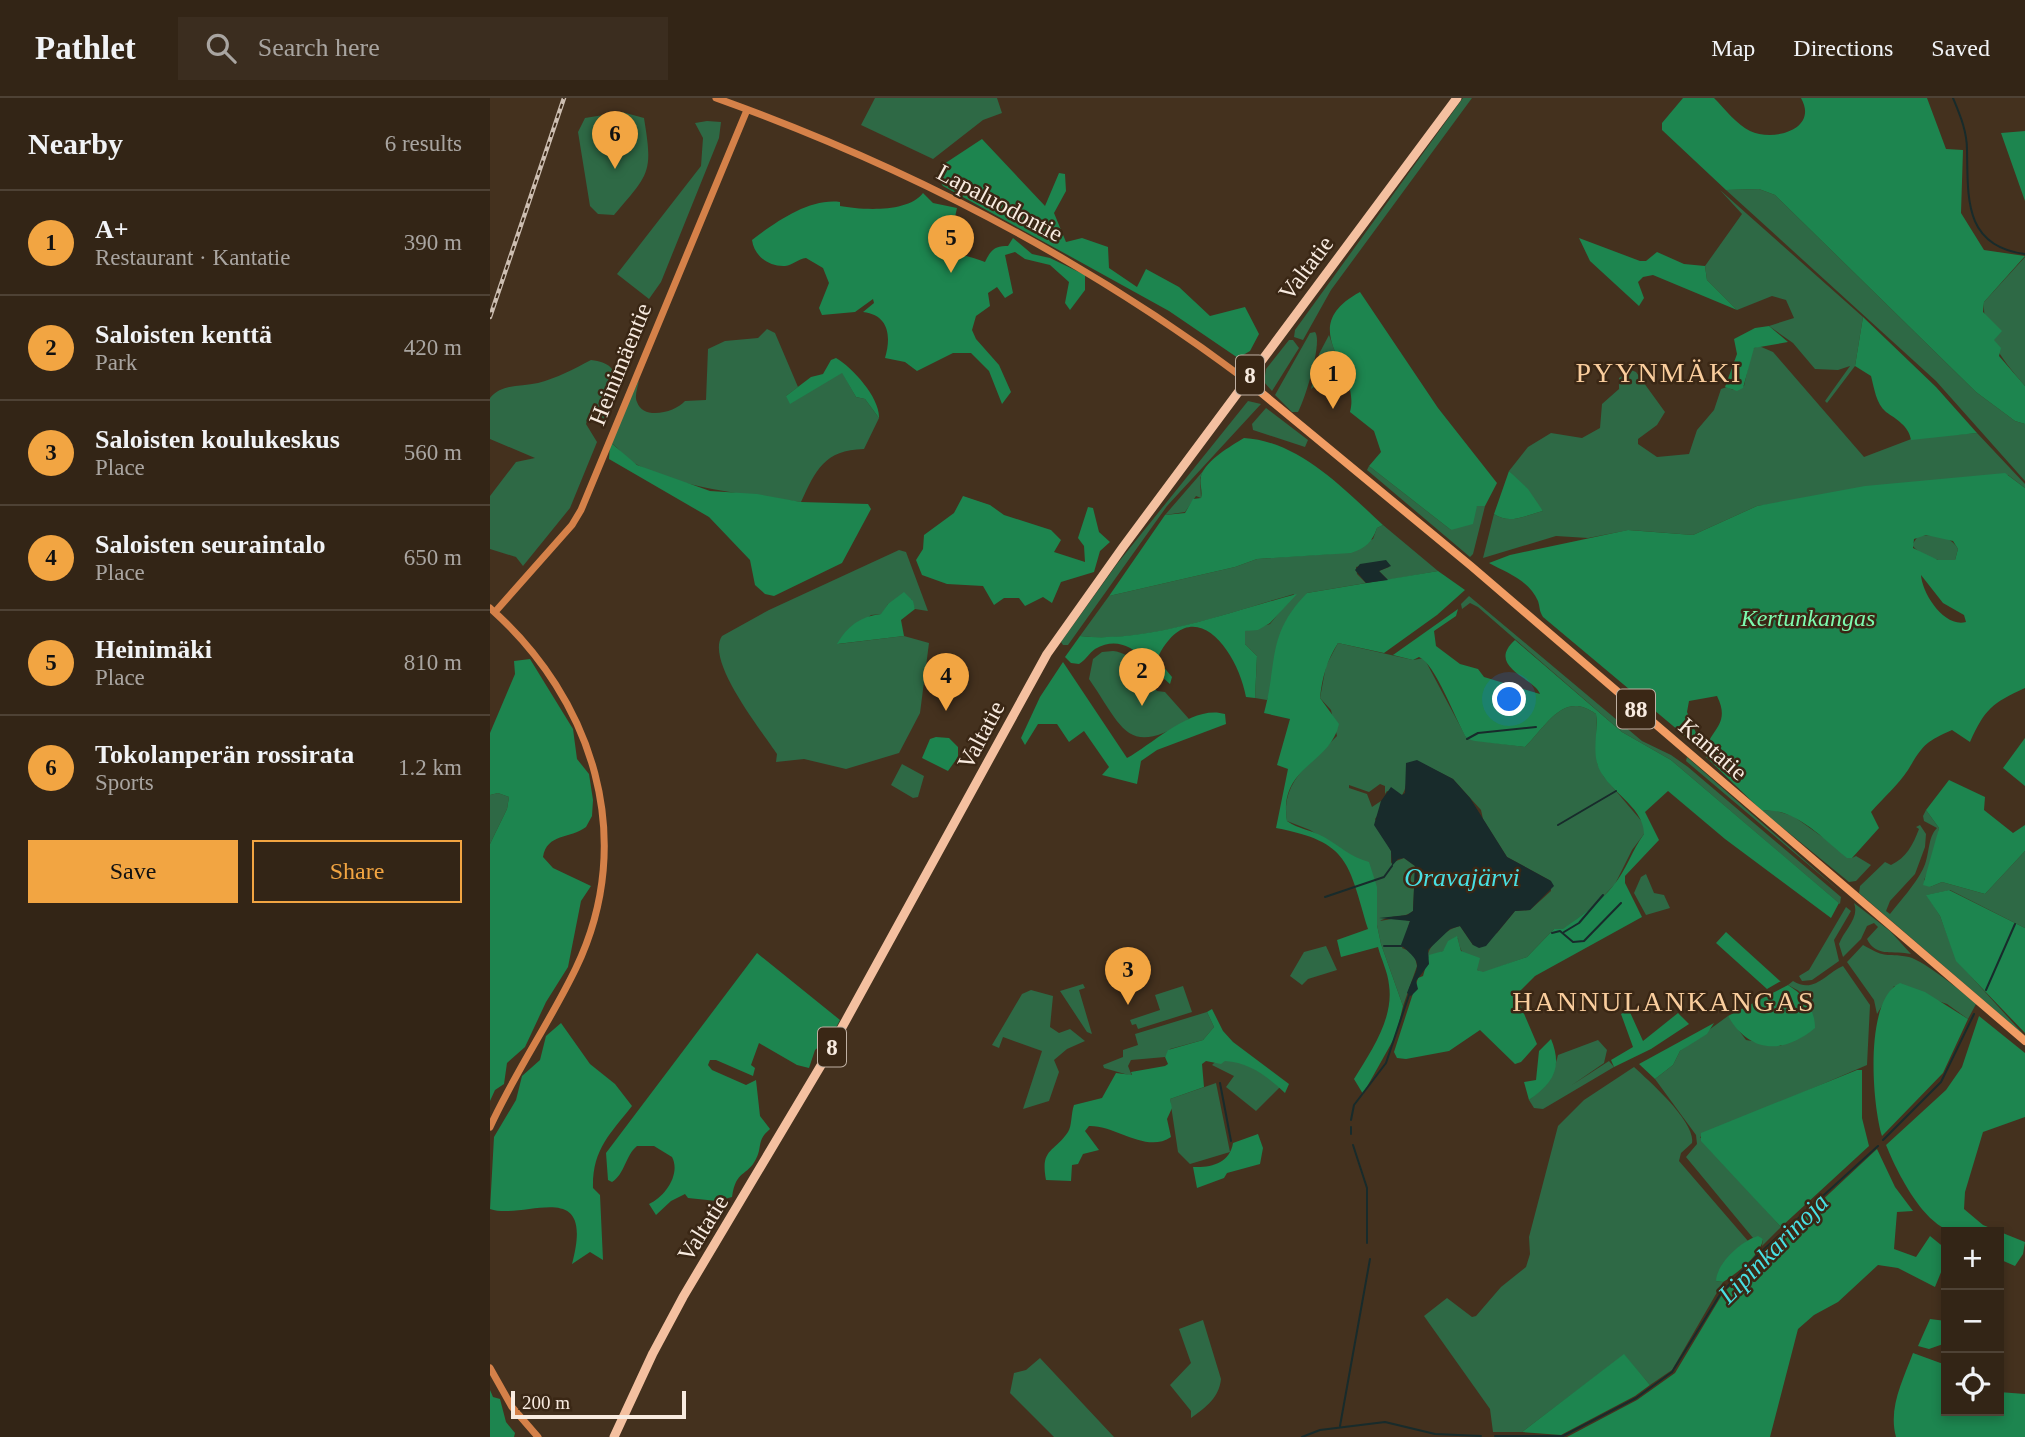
<!DOCTYPE html>
<meta charset="utf-8">
<style>
:root{--surface:#332516;--page:#3b2d1f;--text:#f1f3f6;--muted:#a9a5a1;--line:#4e4235;--accent:#f2a542}
body{margin:0;font-family:"Times New Roman",serif;background:var(--page);color:var(--text)}
.controls{position:absolute;right:21px;bottom:21px;display:grid;overflow:hidden;border-radius:0px;box-shadow:0 4px 10px #0003}
.controls button{width:63px;height:63px;display:grid;place-items:center;padding:0;border:0;border-bottom:2px solid var(--line);background:var(--surface);color:var(--text);font:35px sans-serif}
.scale{position:absolute;left:21px;bottom:18px;width:175px;box-sizing:border-box;padding-left:7px;border:4px solid #f8ebe0;border-top:0;font-size:19px;line-height:24px;white-space:nowrap;color:#f8ebe0;-webkit-text-stroke:5px #3a2715;paint-order:stroke}
.you{position:absolute;left:1020px;top:602px;width:24px;height:24px;margin:-18px;border:5px solid #fff;border-radius:50%;background:#1a73e8;box-shadow:0 0 0 10px #1a73e833}
.badge{display:grid;place-items:center;width:46px;height:46px;border-radius:50%;background:var(--accent);color:#111;font-size:23px;font-weight:700}
.pin{position:absolute;translate:-50% -58px;filter:drop-shadow(0 2px 4px #0008)}
.pin::after{content:'';position:absolute;top:37px;width:24px;height:21px;background:inherit;clip-path:polygon(0 0,100% 0,50% 100%)}
.list{margin:0;padding:0;list-style:none}
h2{display:flex;justify-content:space-between;align-items:center;height:91px;margin:0;padding:0 28px;font-size:30px}
h2 small{font-size:23px;font-weight:400;color:var(--muted)}
.list li{display:grid;grid-template-columns:46px 1fr auto;gap:21px;align-items:center;box-sizing:border-box;height:105px;padding:0 28px;border-top:2px solid var(--line)}
.list b{display:block;font-size:26px;white-space:nowrap}
.list p{margin:0;font-size:23px;white-space:nowrap;color:var(--muted)}
.list em{font-size:23px;font-style:normal;color:var(--muted)}
.actions{display:flex;gap:14px;padding:21px 28px}
.actions a{flex:1;padding:16px 0;border:2px solid var(--accent);border-radius:0px;text-align:center;font-size:24px;color:var(--accent)}
.actions .main{background:var(--accent);color:#111}
.icon{flex:none;width:38px;height:38px;fill:none;stroke:currentColor;stroke-width:2;stroke-linecap:round;stroke-linejoin:round}
.map{position:relative;flex:none;width:1535px;height:1339px;overflow:hidden}
header{display:flex;align-items:center;gap:42px;box-sizing:border-box;height:98px;padding:0 35px;background:var(--surface);border-bottom:2px solid var(--line)}
header strong{font-size:33px}
nav{display:flex;gap:38px;margin-inline-start:auto;font-size:24px}
.search{width:490px;height:63px;background:var(--page);display:flex;align-items:center;gap:18px;box-sizing:border-box;padding:0 24px;border-radius:0px;color:var(--muted);font-size:26px}
main{display:flex}
aside{flex:1;background:var(--surface)}
.map>svg:first-child{display:block}
.green{fill:#2e6945}
.forest{fill:#1d854f;fill-rule:evenodd}
.water{fill:#182b2b}
.lines{fill:none;stroke-linecap:round;stroke-linejoin:round}
.stream{stroke:#182b2b;stroke-width:2}
.secondary{stroke:#d58149;stroke-width:7}
.primary{stroke:#f29d64;stroke-width:8}
.highway{stroke:#f4c0a0;stroke-width:9}
.rail-casing{stroke:#cdbeb1;stroke-width:4.5}
.rail{stroke:#3a2715;stroke-width:2;stroke-dasharray:5;stroke-linecap:butt}
.labels{text-anchor:middle;stroke-width:5;stroke-linejoin:round;paint-order:stroke}
.shield{fill:#3a2715;stroke:#bfb0a3;stroke-width:2}
.shield-label{font-size:23px;font-weight:bold;fill:#f8ebe0}
.street-label{font-size:24px;fill:#f8ebe0;stroke:#3a2715}
.park-label{font-size:24px;font-style:italic;fill:#7dfaae;stroke:#3a2715}
.water-label{font-size:26px;font-style:italic;fill:#48dfe3;stroke:#3a2715}
.quarter-label{font-size:28px;letter-spacing:2px;fill:#f9cd9d;stroke:#3a2715}
</style>
<header>
<strong>Pathlet</strong>
<div class="search"><svg class="icon" aria-label="search" viewBox="0 0 24 24"><circle cx="10" cy="10" r="6"/><path d="M15 15l6 6"/></svg>Search here</div>
<nav><a>Map</a><a>Directions</a><a>Saved</a></nav>
</header>
<main>
<aside>
<h2>Nearby<small>6 results</small></h2>
<ul class="list">
<li><span class="badge">1</span><div><b>A+</b><p>Restaurant · Kantatie</p></div><em>390 m</em></li>
<li><span class="badge">2</span><div><b>Saloisten kenttä</b><p>Park</p></div><em>420 m</em></li>
<li><span class="badge">3</span><div><b>Saloisten koulukeskus</b><p>Place</p></div><em>560 m</em></li>
<li><span class="badge">4</span><div><b>Saloisten seuraintalo</b><p>Place</p></div><em>650 m</em></li>
<li><span class="badge">5</span><div><b>Heinimäki</b><p>Place</p></div><em>810 m</em></li>
<li><span class="badge">6</span><div><b>Tokolanperän rossirata</b><p>Sports</p></div><em>1.2 km</em></li>
</ul>
<div class="actions"><a class="main">Save</a><a>Share</a></div>
</aside>
<div class="map">
<svg width="1535" height="1339" viewBox="0 0 1535 1339">
<rect width="100%" height="100%" fill="#44311e"/>
<!-- green -->
<path class="green" d="M385 0H507L512 15 493 22 443 61 371 27Z
M973 0H982L841 192 813 242 804 239 805 232Z
M132 14 154 20C163 75 160 75 124 117L108 116 100 108 88 34 95 20Z
M217 23 231 24 229 40 171 184 159 201 127 176 211 68 213 40 205 25Z
M1269 91 1285 97 1486 294 1525 323 1535 326V383L1446 283 1236 92Z
M1230 92 1373 219 1365 268 1337 305 1335 303 1360 268 1348 272 1325 271 1303 245 1279 228 1304 220 1296 202 1282 198 1247 212 1217 182 1215 168 1252 116Z
M1535 159V288C1515 265 1492 237 1494 204Z
M277 231 285 235 308 289 296 298 313 296 352 274 366 299 375 301 389 320 374 351C334 352 326 372 311 404 262 397 188 391 144 365 135 360 129 350 120 344L149 282C148 289 144 298 147 304 153 323 186 314 195 303L216 302 218 251 235 243 268 240Z
M825 234C833 243 815 302 808 314H802L785 297 820 235Z
M839 237 850 268 821 291 829 256Z
M799 242H803L809 250 782 293 774 284 776 271Z
M1269 248 1283 254 1374 359 1424 340 1487 335 1535 386V390L1518 377 1267 408 1203 437 1139 432 1098 440 1066 438 993 460 1004 416C1019 427 1037 417 1053 413L1019 373 1038 349 1061 335 1092 340 1110 330 1112 306 1129 291V280L1141 272 1146 274 1175 314 1167 327 1148 341V346L1167 359 1199 356 1207 332 1224 312 1231 291 1237 289 1243 292 1254 288 1262 251Z
M101 262C140 266 122 296 114 321L105 314 99 317 96 326 107 344 80 410 33 468 26 459 0 451V398L26 364 45 360 0 341V300C13 285 31 289 48 285 67 280 84 271 101 262Z
M758 303 771 306 677 408 578 547H573L571 544 627 466Z
M776 310 818 342 815 349 763 332 762 326Z
M879 368 961 432 987 408H995L983 456 980 459 877 372Z
M714 372 710 380 711 400 706 398 695 414 675 417Z
M893 427 948 473 898 482 889 473 899 469 892 463 866 469 867 476 876 485 817 495 777 602 765 600 767 558 755 546V533L780 526 804 496C740 514 657 546 590 538L619 498 745 469 767 461 840 456 883 441 887 430Z
M1428 438C1443 436 1461 437 1468 451L1465 462C1452 466 1430 458 1422 447Z
M409 452 416 454 438 513 425 511 421 501 398 506 392 516 381 517 348 546 414 538 439 545 430 615 409 655 356 671 314 661 286 664 287 656C272 633 215 563 232 538L279 512Z
M979 498 1152 643 1181 657 1198 669 1351 799 1350 806 1181 662 1132 634 988 509 980 505 972 511 971 506Z
M848 545 923 562 934 560 977 641 1035 649C1057 627 1074 592 1106 616L1107 665 1114 679 1154 726V736L1142 752 1125 786 1105 807 1073 832 1064 831 1037 859 993 875C982 871 968 852 968 840L953 853 937 860C939 846 956 831 970 828L983 847 1007 835 1025 813 1040 812 1061 793V783L1017 759 993 721 991 712 963 681 927 663C913 679 919 687 912 697L897 693 895 696V688L890 686 879 694 859 687V690L877 696 882 709 891 703 890 714 885 721 901 753V765L914 760 925 768 923 813C914 821 901 816 890 823L907 820 920 823 912 850 924 855 927 868 913 908 891 846 887 827V804L864 760 820 732 797 723C790 683 822 664 847 638L841 612 830 600 836 568Z
M623 553C644 555 655 577 667 593L675 594 699 621C637 661 633 630 599 581L603 561 612 554Z
M1197 659 1353 796 1196 663Z
M412 666 434 678 428 699 423 700 401 687Z
M8 695 19 699 17 711 0 746V697Z
M1283 712 1303 718 1362 760 1366 758 1381 767 1366 783 1359 784 1272 713Z
M1436 712 1449 730 1443 761 1434 782 1440 789 1452 784 1495 796 1535 753V830L1460 792 1437 797 1450 818 1467 863 1535 938 1369 795 1370 788 1395 764 1401 767C1416 760 1423 747 1429 731L1426 729 1430 727 1436 736 1435 749 1425 776 1400 803 1396 813 1400 816C1410 803 1425 787 1433 771 1440 758 1437 740 1447 730L1434 723 1433 718Z
M1156 776 1164 795 1174 797 1180 810 1156 817 1144 795 1151 779Z
M1364 805 1400 833 1421 856C1404 852 1386 860 1377 841L1388 829 1384 825 1377 828 1371 841 1353 859 1349 846C1354 832 1370 820 1364 805Z
M1356 809 1361 813 1344 842 1349 863 1322 882 1312 883 1309 878 1319 872Z
M1373 847C1399 862 1393 854 1419 859 1434 863 1473 894 1486 906L1478 921 1457 906 1404 888 1387 916 1384 902 1357 864Z
M836 848 847 872 818 881 812 887 800 878 814 854Z
M1353 868 1380 907 1377 967 1210 1039 1291 1129 1272 1148 1273 1141 1263 1140 1196 1059 1207 1046 1206 1037 1165 981 1183 967 1190 953 1238 918 1256 942 1291 948 1321 910 1309 893 1298 887 1303 883C1324 896 1335 876 1353 868Z
M593 886 595 890 589 892 602 936 597 934 570 893Z
M693 888 702 914 648 931 646 926 642 927 640 922 670 912 665 897Z
M541 892 563 898 560 929 569 935 580 931 595 943 577 951 564 962 569 974 559 1003 533 1011 552 953 513 939 509 950 502 947 532 896Z
M717 914 724 929 713 942 680 951 675 959 641 962 638 968 642 978 614 970 613 967 633 959V952L648 947 645 936Z
M1108 942 1117 952 1114 965 1082 987 1119 963 1124 969 1053 1011 1044 1010 1039 1002C1056 988 1063 977 1068 957Z
M742 948 793 986 766 1013 736 989 744 978 722 967Z
M1144 969C1159 983 1206 1024 1202 1045L1191 1055 1189 1063 1258 1143 1249 1149 1226 1183 1233 1184 1182 1272 1160 1287 1134 1257 1032 1334H1003L1000 1311 934 1218 957 1200 982 1219 986 1218 1011 1189 1036 1169 1040 1156 1039 1139 1068 1028 1094 1002Z
M726 985 740 1054 700 1066 688 1054 680 1001Z
M713 1222 731 1281C729 1300 716 1309 701 1320V1313L680 1287 701 1265 689 1231Z
M550 1260 624 1339H564L520 1295 524 1275 536 1272Z"/>
<!-- forest -->
<path class="forest" d="M1193 0H1224C1235 11 1247 27 1260 33 1283 44 1329 32 1311 0H1437L1456 51 1473 52 1471 115 1494 152 1535 158 1494 204 1493 214 1512 233 1504 242 1511 250 1509 258 1535 288V326L1525 323 1486 294 1285 97 1269 91 1236 92 1172 32V25Z
M1535 33V103L1511 35Z
M492 41 555 108 569 75 575 76 576 93 564 115 576 144 592 140 618 149 619 170 647 189 656 171 689 189 720 218 755 209 769 236 760 253 748 260 679 213 453 88 446 78 454 66Z
M433 95 443 105 467 110 465 119 448 122 441 128C450 156 473 155 495 164 500 153 505 147 518 148L523 140 542 156 560 160 595 177V192L580 212 575 205 579 184 560 167 535 161 525 154 515 157 523 195 515 200 507 189 498 195 500 208 486 218 482 232 486 241 509 267 521 294 512 306 499 273 481 255H463L427 273 415 264 395 260C401 240 400 217 373 214L384 205 383 201 365 214 332 217 329 210 339 185 333 170 316 160C308 161 303 167 295 168 279 169 264 158 262 142 287 123 320 100 350 104V108C372 112 418 115 433 95Z
M1089 140 1150 163H1156L1167 154 1194 166 1215 168 1217 182 1247 212 1163 177 1153 179 1148 184 1154 200 1149 208 1100 163Z
M870 194 948 310 1007 385 995 408H987L983 426 961 432 879 368 891 354 884 333 860 314C872 269 802 231 870 194Z
M1373 219 1446 289 1487 335 1421 342C1419 328 1406 321 1396 314 1386 306 1384 289 1381 278L1365 268Z
M1279 228 1298 244 1264 250 1253 290 1247 293 1235 289 1247 256 1244 241 1265 230Z
M346 260C363 270 390 300 389 320L375 301 366 299 352 275 300 306 296 298 321 279 333 276 341 262Z
M754 340C809 343 855 392 893 427L887 430C882 444 876 450 861 455L767 461 745 469 619 498 675 417 695 415 703 401 711 400C713 393 709 385 711 378 716 362 741 348 754 340Z
M120 344 147 367 220 393 267 396 311 404 378 406 381 411 352 465 284 498 275 496 265 487 260 462 219 419 119 361Z
M1019 373 1038 391 1053 413C1037 417 1019 427 1004 416Z
M1515 375 1535 390V590C1502 605 1495 611 1480 644L1462 632C1435 644 1433 647 1418 672 1408 687 1393 700 1381 714L1389 730 1362 760H1357C1334 742 1304 708 1272 713L1216 659C1214 633 1243 630 1227 598L1199 603 1197 614 1206 635 1201 643 1053 519C1049 513 1050 509 1048 503 1039 482 1017 475 999 465L1020 457 1138 432 1203 437 1267 408 1375 388ZM1436 437 1463 443 1468 451 1465 462H1448L1423 450 1424 441ZM1431 477 1453 505 1474 517 1476 524C1454 530 1432 495 1431 477Z
M473 398 500 407 514 417 561 432 571 442 564 454 595 464 594 448 588 440 598 409 603 410 609 434 620 444 610 453 604 474 571 484 562 505 553 499 535 508 529 500H514L504 507 493 488 457 486 432 477 426 462 433 451 434 437 464 415Z
M948 473 975 492 947 517 894 555 848 545C837 562 832 580 830 600L849 626C840 667 788 668 797 723 808 731 822 732 834 739 850 748 860 759 879 764L887 789V827L891 846 913 908 906 937 873 996 864 981C881 953 904 921 899 887 898 874 891 861 888 849L851 859 847 842 878 831C858 765 860 744 786 730L798 671 787 667 800 621 774 615C788 564 776 537 817 495Z
M414 494 423 503 425 511 411 522 414 538 347 546C357 528 371 518 391 516L398 506Z
M807 496 780 525 768 532 755 533V546L767 558 765 600 756 599C748 554 704 492 669 557L672 567 682 579 680 586C658 568 639 532 605 551 599 555 596 562 589 566L581 565 575 559 590 538C658 546 741 513 807 496Z
M968 511 966 518 944 533 946 548 970 566 988 571 994 579 1050 596C1045 580 995 569 1025 542L1132 634 1181 662 1349 805 1341 820 1235 741 1178 693 1155 714 1169 742 1135 778V785L1152 819 1045 878 1026 897 1047 946 1031 964 1025 966 990 932 959 953 916 961 907 960 904 954 928 880 933 878 939 857 953 853 958 843 967 838 971 853 990 860 987 872 993 874 1037 859 1064 831H1073C1091 818 1109 805 1123 788 1136 773 1142 752 1154 736 1154 707 1114 692 1107 665 1103 649 1108 632 1106 616 1074 592 1057 627 1035 649L985 643 977 641C966 623 945 565 929 559L923 562 903 557Z
M40 561 83 631 87 661 99 676 103 702 102 718 96 729C80 741 57 735 53 759L63 770 101 788 91 803 78 869 56 904 35 949 17 965 14 986 5 992 0 1003V746L17 711 19 699 8 695 0 697V635L25 576 24 563Z
M573 564 637 660C664 645 703 606 735 616L736 626 667 652 651 663 647 686 612 677 619 669 594 633 579 644 567 626H548L535 647 531 640 550 599Z
M446 639 459 640 468 649V659L458 673 432 660 440 641Z
M1535 640V688L1513 670Z
M1459 682 1495 699 1494 712 1523 735 1535 727V753L1495 796 1452 784 1440 789 1433 787 1449 730 1436 712Z
M1459 792 1535 830V935L1466 863 1450 818 1436 797Z
M1236 834 1290 883H1291L1277 891 1226 845Z
M267 855 350 922 342 937 325 952 319 970 307 967 269 945 261 967 265 970 263 978 226 962H220L218 967 222 972 256 987 266 982 270 1018 280 1031C266 1043 273 1047 266 1061 257 1079 246 1071 242 1099L227 1103 198 1100 195 1096 181 1103 166 1117 159 1106C175 1099 191 1076 182 1059L164 1048H147C135 1058 135 1076 122 1084L118 1082 116 1055Z
M1410 885 1435 894 1478 921 1453 975 1392 1038C1382 1006 1374 901 1410 885Z
M1298 887C1314 897 1325 911 1325 930 1293 957 1259 955 1238 918Z
M722 911 733 933 743 944 799 986 795 995C778 979 759 964 735 963L731 966 716 963 712 966 714 989 680 1001 682 1010 677 1021 681 1039C656 1056 626 1027 599 1028L595 1033 609 1052 593 1056 588 1066 582 1067 581 1083 556 1082C550 1050 564 1055 578 1034 582 1028 581 1015 584 1007L612 1000 626 975 642 977 641 974 675 968 678 966 675 959 678 952 713 942 724 929 717 914Z
M1139 912 1153 943 1188 915 1199 926 1161 951 1124 969 1121 962 1143 949 1131 916Z
M1489 918 1535 955V1019L1493 1034 1475 1094 1474 1111 1493 1127 1535 1144 1533 1156 1525 1168 1509 1161V1134C1495 1134 1479 1136 1465 1134 1434 1129 1407 1074 1396 1047L1456 992 1472 969Z
M71 925 100 966 125 986 142 1008C120 1036 102 1052 103 1090L110 1097 113 1162 100 1154 82 1166C106 1076 35 1123 0 1111L4 1039 26 1002 32 978 50 962 56 938Z
M1224 925 1217 936 1190 953 1183 967 1165 981 1149 966Z
M1061 941C1073 970 1063 985 1039 1002L1034 984 1046 982 1049 953Z
M1367 972H1372V1020L1379 1048 1291 1129 1211 1043V1035Z
M768 1036 773 1050 770 1066 737 1075 734 1080 707 1090 703 1069C721 1070 740 1065 743 1045Z
M1387 1051 1405 1089 1423 1113 1407 1114 1404 1151 1426 1159 1440 1138 1456 1151V1162L1445 1189 1408 1170 1388 1167 1348 1204 1324 1217 1308 1231 1280 1339H1077L1147 1302 1185 1275 1233 1195Z
M1268 1138 1273 1141C1271 1157 1246 1176 1233 1184L1226 1183C1227 1165 1251 1143 1268 1138Z
M1440 1221 1456 1223V1245L1439 1251 1428 1248Z
M1423 1255 1456 1267V1313H1509V1294L1535 1296V1339H1406C1398 1310 1413 1282 1423 1255Z
M1134 1256 1160 1287 1145 1298 1071 1337 1032 1334Z
M0 1292 3 1299 10 1301 16 1324 25 1335 24 1339H0Z"/>
<!-- water -->
<path class="water" d="M896 462 901 468 889 473 898 482 876 485 865 472 870 466Z
M927 662 963 681 980 700 1017 759 1061 783 1064 788 1040 812 1025 813 996 848 989 850 983 847 970 828 960 831 938 852 939 866 926 883 928 891 921 898 917 895C928 865 935 868 911 847L920 823 889 820 917 817 923 813 925 768 914 760 908 761 902 768 901 753 884 727 891 703 901 689 912 697 915 695 916 665Z"/>
<g class="lines">
<!-- stream -->
<path class="stream" d="M1463 0C1470 17 1477 33 1477 52 1478 101 1474 148 1535 156
M977 641 988 635 1046 629
M1068 727 1126 693
M835 799 894 779 902 768
M1074 834 1089 825 1113 797
M1062 835 1070 833 1083 844 1094 843 1131 805
M894 848H912
M1496 892 1525 826
M730 985 741 1043
M861 1022 864 1007 896 965 919 897
M861 1029V1036
M1393 1042 1451 984 1484 916
M863 1047 877 1090V1145
M850 1328 880 1161
M1005 1338H1073L1146 1300 1182 1274 1231 1195 1272 1153 1388 1048
M812 1339 830 1332 895 1324 945 1336 991 1338"/>
<!-- secondary -->
<path class="secondary" d="M226 0C416 68 595 161 756 282
M0 510C103 601 148 741 86 870 60 924 25 974 0 1029
M5 514 82 427 91 412 257 12
M0 1270 22 1309 48 1339"/>
<!-- primary -->
<path class="primary" d="M756 282 981 468 1535 943"/>
<!-- highway -->
<path class="highway" d="M124 1339 163 1255 193 1199 333 964 557 556 633 449 967 0"/>
<!-- rail casing -->
<g class="rail-casing">
<path id="rail" d="M0 219 74 0"/>
</g>
<!-- rail -->
<use href="#rail" class="rail"/>
</g>
<g class="labels">
<!-- shield labels -->
<g class="shield">
<rect x="746" y="257.5" width="28" height="39" rx="5"/>
<rect x="1127" y="591.5" width="38" height="39" rx="5"/>
<rect x="328" y="929.5" width="28" height="39" rx="5"/>
</g>
<g class="shield-label">
<text x="760" y="285">8</text>
<text x="1146" y="619">88</text>
<text x="342" y="957">8</text>
</g>
<!-- street labels -->
<g class="street-label">
<text transform="translate(510 105) rotate(28)" y="8">Lapaluodontie</text>
<text transform="translate(816 170) rotate(-53)" y="8">Valtatie</text>
<text transform="translate(130 266) rotate(-68)" y="8">Heinimäentie</text>
<text transform="translate(491 637) rotate(-62)" y="8">Valtatie</text>
<text transform="translate(1223 651) rotate(41)" y="8">Kantatie</text>
<text transform="translate(213 1130) rotate(-58)" y="8">Valtatie</text>
</g>
<!-- park labels -->
<g class="park-label">
<text x="1318" y="528">Kertunkangas</text>
</g>
<!-- water labels -->
<g class="water-label">
<text x="972" y="788">Oravajärvi</text>
<text transform="translate(1283 1150) rotate(-45)" y="9">Lipinkarinoja</text>
</g>
<!-- quarter labels -->
<g class="quarter-label">
<text x="1169" y="284">PYYNMÄKI</text>
<text x="1174" y="913">HANNULANKANGAS</text>
</g>
</g>
</svg>
<div class="controls">
<button>+</button>
<button>−</button>
<button><svg class="icon" aria-label="locate" viewBox="0 0 24 24"><circle cx="12" cy="12" r="6"/><path d="M12 2v4M12 18v4M2 12h4M18 12h4"/></svg></button>
</div>
<div class="scale">200 m</div>
<div class="you"></div>
<div class="pin badge" style="left:843px;top:311px">1</div>
<div class="pin badge" style="left:652px;top:608px">2</div>
<div class="pin badge" style="left:638px;top:907px">3</div>
<div class="pin badge" style="left:456px;top:613px">4</div>
<div class="pin badge" style="left:461px;top:175px">5</div>
<div class="pin badge" style="left:125px;top:71px">6</div>
</div>
</main>
